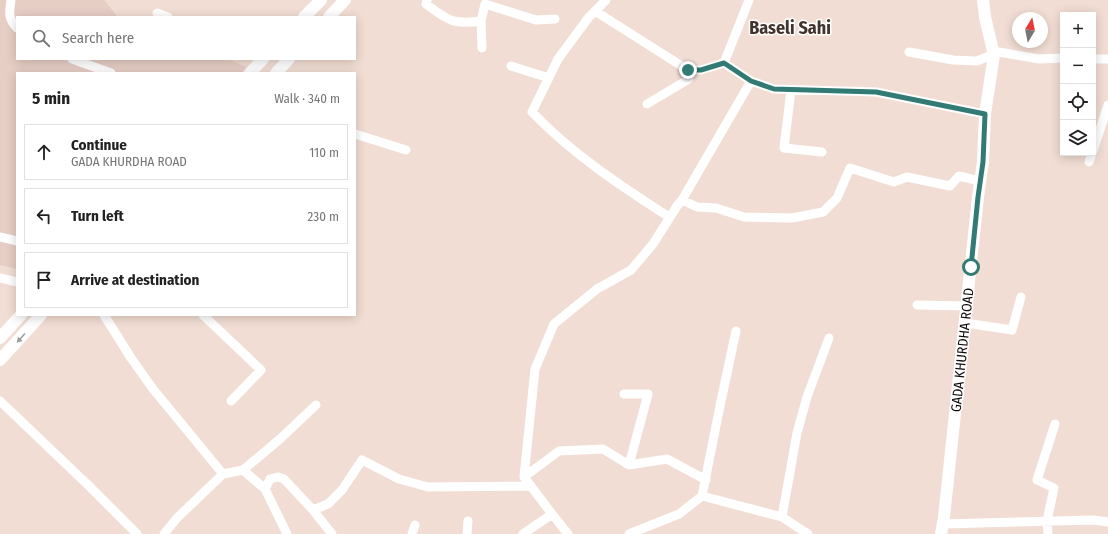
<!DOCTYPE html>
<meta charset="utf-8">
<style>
:root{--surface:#fff;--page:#f2f2f2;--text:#222;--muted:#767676;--line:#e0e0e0}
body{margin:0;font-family:"Fira Sans Condensed",sans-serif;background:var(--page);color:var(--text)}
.controls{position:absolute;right:12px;top:12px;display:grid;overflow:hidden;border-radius:0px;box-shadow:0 2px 10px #0003}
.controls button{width:36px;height:36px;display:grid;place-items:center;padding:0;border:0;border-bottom:1px solid var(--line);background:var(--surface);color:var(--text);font:20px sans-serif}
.compass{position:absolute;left:1012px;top:12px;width:36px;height:36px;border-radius:50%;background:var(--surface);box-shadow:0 2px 10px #0003;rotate:10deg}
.stop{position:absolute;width:12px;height:12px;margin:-9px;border:3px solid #327a74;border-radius:50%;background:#fff}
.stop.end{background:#327a74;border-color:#fff;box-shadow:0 1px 4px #0008}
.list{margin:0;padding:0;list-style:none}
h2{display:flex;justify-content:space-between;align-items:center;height:52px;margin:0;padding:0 16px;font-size:17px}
h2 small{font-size:13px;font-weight:400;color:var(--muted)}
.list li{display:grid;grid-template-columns:26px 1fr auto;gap:12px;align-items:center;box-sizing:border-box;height:56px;margin:0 8px 8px;padding:0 8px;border:1px solid var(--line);border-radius:0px}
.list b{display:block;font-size:15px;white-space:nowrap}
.list p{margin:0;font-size:13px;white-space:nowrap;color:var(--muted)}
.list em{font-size:13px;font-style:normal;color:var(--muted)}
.icon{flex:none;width:22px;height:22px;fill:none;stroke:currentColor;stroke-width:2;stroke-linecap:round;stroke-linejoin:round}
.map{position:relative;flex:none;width:1108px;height:534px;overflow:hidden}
.search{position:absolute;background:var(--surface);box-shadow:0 2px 10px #0003;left:16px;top:16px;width:340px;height:44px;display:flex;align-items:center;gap:10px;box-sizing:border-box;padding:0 14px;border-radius:0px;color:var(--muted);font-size:15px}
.panel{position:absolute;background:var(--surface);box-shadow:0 2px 10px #0003;left:16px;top:72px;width:340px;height:244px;border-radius:0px}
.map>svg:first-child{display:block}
.education{fill:#e6cec5}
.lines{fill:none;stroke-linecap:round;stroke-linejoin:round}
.minor{stroke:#fff;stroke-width:9}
.secondary{stroke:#fff;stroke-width:12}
.oneway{fill:#a09e9d}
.route{stroke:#327a74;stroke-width:5}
.labels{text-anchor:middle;stroke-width:3;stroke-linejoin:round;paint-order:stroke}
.street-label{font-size:14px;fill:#120c09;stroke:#fff}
.district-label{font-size:18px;font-weight:bold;fill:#42332b;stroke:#fff}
</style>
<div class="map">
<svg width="1108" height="534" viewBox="0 0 1108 534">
<rect width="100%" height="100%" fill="#f1ddd3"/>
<!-- education -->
<path class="education" d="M0 0H104L117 16 121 17H17V59H228L246 67 241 73H17V269L0 265Z"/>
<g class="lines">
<!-- minor -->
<path class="minor" d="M11 0C9 12 8 19 17 28
M427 0 426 4C447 20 453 25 481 21L482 48
M606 0 589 17 558 59 532 112C572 154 621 186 669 217
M749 0 724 63 751 81 774 89 876 92 985 114
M595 11 688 70 689 79 647 104
M157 13 168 17
M481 21 485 4 536 20 555 19
M909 52 953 60 977 61 999 52 1039 59 1063 58
M72 59 111 73
M1093 59H1108
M511 66 549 78
M688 70H701L724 63
M791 90 784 148 822 152
M355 134 406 150
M1093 151 1108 105
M1089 162 1092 153
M682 200 697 207 716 208 744 217 792 218 823 212 837 198 850 168 894 182 907 177 950 186 959 176 980 181
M0 237 17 241
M0 278 17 282
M917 305 967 306
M104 315 131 358 153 389 223 474 243 470 265 489 287 534
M203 315 261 370 231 401
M965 323 1012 330 1021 297
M624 394H648L629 465
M0 401 88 485 137 534
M243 470 280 439 316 405
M524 477 559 451 603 449 629 465 667 459 706 480
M265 489 270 479 278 477 284 479 313 510 332 534
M702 496 721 401 736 331
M313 510 328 504 342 490 362 460 399 479 428 487 531 486
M552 514 524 477 535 369 554 324 597 289 631 270 653 244 677 206 682 200 751 81
M782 517 797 433 807 397 829 338
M942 524 1093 520 1108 522
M164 534 177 518 223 474
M412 534 415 525
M467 534 468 521
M523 534 552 514 568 534
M629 534 679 514 702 496 782 517 808 534
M1048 534 1047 521 1054 488 1037 480 1055 424"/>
<!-- secondary -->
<path class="secondary" d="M304 17 321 0
M329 17 345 0
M250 73 263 59
M276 73 289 59
M0 338 21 315
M0 360 41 315
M941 534 944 517 978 197 983 162 985 114 994 55 985 17 983 0"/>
</g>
<!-- one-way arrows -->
<defs><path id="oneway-solid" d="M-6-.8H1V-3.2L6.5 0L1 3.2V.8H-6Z"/></defs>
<use class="oneway" href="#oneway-solid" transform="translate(21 338) rotate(132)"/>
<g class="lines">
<!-- route -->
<path class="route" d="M688 70H701L724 63 751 81 774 89 876 92 985 114 983 162 978 197 971 267"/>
</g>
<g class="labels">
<!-- street labels -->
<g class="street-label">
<text transform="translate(962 350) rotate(-84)" y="5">GADA KHURDHA ROAD</text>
</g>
<!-- district labels -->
<g class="district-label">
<text x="790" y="34">Baseli Sahi</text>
</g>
</g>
</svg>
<div class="controls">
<button>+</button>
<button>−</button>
<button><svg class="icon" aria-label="locate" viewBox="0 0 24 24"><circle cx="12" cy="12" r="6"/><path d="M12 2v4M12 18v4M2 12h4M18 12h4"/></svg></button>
<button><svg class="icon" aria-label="layers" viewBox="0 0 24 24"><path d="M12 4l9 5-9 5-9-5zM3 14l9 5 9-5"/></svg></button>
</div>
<svg class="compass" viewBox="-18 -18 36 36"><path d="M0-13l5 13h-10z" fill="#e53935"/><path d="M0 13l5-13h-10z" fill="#767676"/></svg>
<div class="stop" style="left:971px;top:267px"></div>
<div class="stop end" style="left:688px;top:70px"></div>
<div class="search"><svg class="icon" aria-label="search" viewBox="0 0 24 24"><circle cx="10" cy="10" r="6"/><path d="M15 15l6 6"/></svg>Search here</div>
<section class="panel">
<h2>5 min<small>Walk · 340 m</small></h2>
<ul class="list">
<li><svg class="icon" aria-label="ahead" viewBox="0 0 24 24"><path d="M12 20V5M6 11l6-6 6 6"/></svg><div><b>Continue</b><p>GADA KHURDHA ROAD</p></div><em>110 m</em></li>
<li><svg class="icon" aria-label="left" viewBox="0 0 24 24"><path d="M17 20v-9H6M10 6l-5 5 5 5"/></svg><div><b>Turn left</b></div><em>230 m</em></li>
<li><svg class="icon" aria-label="arrive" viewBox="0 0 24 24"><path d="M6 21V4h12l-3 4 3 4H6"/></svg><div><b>Arrive at destination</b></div></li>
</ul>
</section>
</div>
